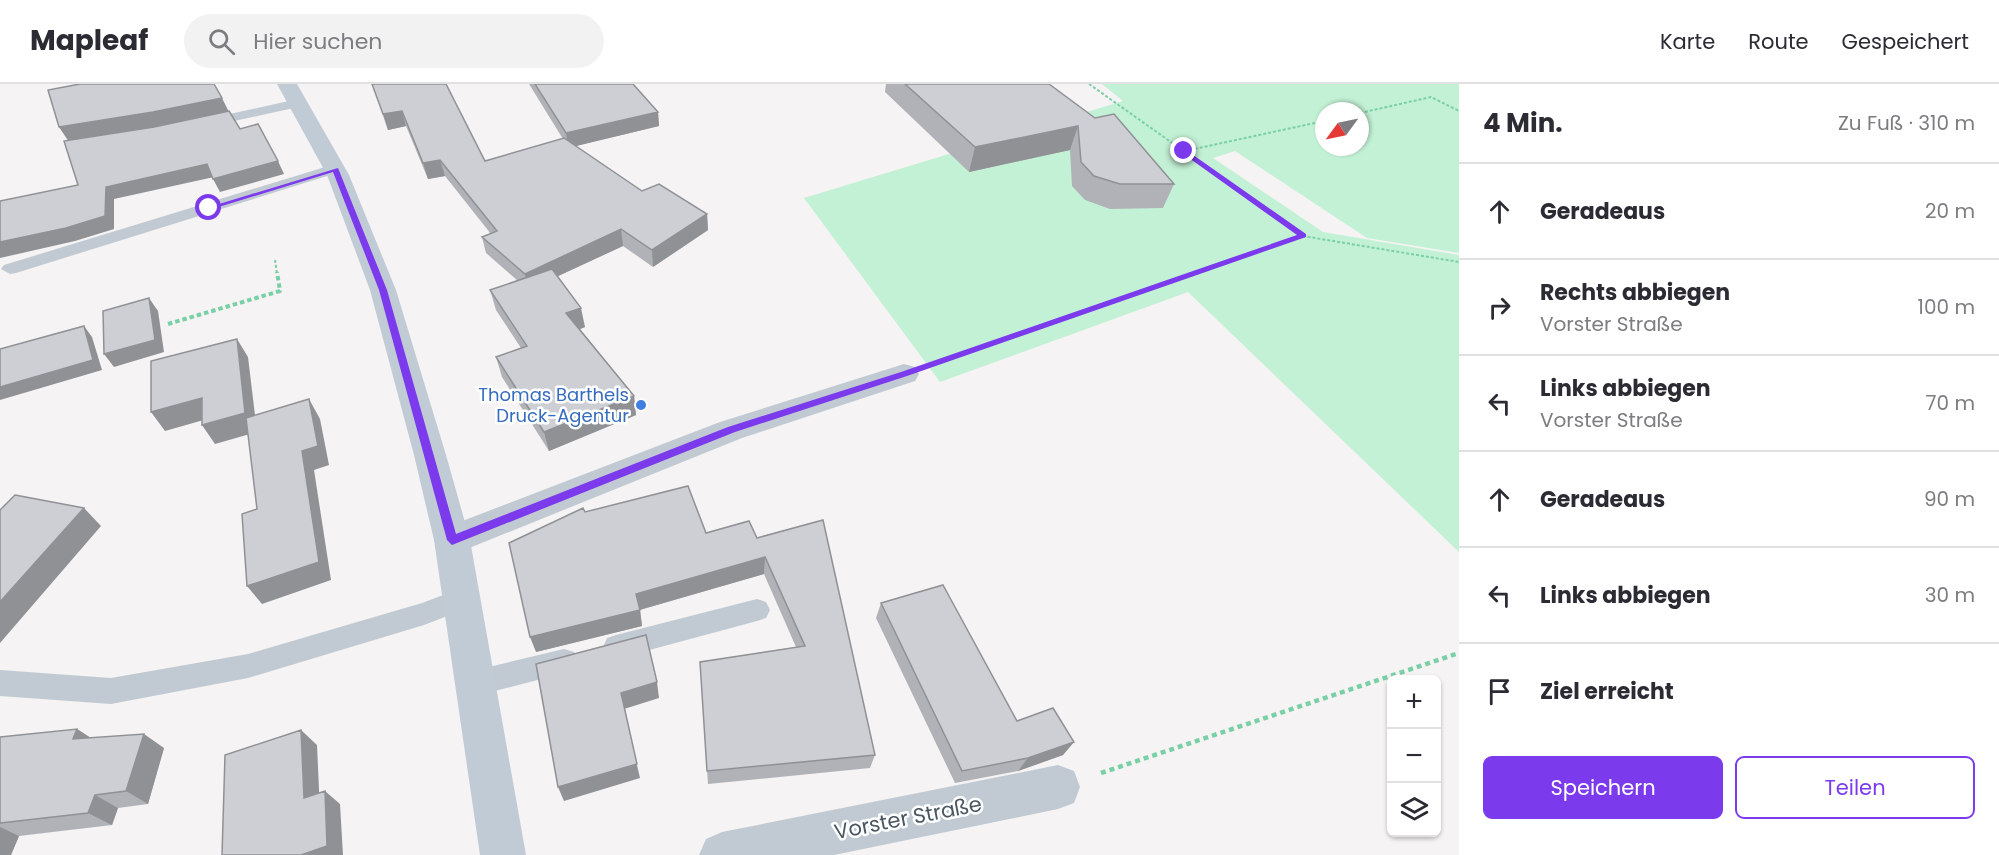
<!DOCTYPE html>
<html lang="de">
<meta charset="utf-8">
<style>
:root{--surface:#fff;--page:#f2f2f3;--text:#2b2b33;--muted:#7c7c81;--line:#e1e1e2;--accent:#7c3aed}
body{margin:0;font-family:Poppins,sans-serif;background:var(--page);color:var(--text)}
.controls{position:absolute;right:18px;bottom:18px;display:grid;overflow:hidden;border-radius:9px;box-shadow:0 2px 4px #0004}
.controls button{width:54px;height:54px;display:grid;place-items:center;padding:0;border:0;border-bottom:2px solid var(--line);background:var(--surface);color:var(--text);font:30px sans-serif}
.compass{position:absolute;left:1315px;top:18px;width:54px;height:54px;border-radius:50%;background:var(--surface);box-shadow:0 2px 4px #0004;rotate:237deg}
.stop{position:absolute;width:18px;height:18px;margin:-14px;border:4px solid #7c3aed;border-radius:50%;background:#fff}
.stop.end{background:#7c3aed;border-color:#fff;box-shadow:0 2px 6px #0008}
.list{margin:0;padding:0;list-style:none}
h2{display:flex;justify-content:space-between;align-items:center;height:78px;margin:0;padding:0 24px;font-size:26px}
h2 small{font-size:20px;font-weight:400;color:var(--muted)}
.list li{display:grid;grid-template-columns:39px 1fr auto;gap:18px;align-items:center;box-sizing:border-box;height:96px;padding:0 24px;border-top:2px solid var(--line)}
.list b{display:block;font-size:22px;white-space:nowrap}
.list p{margin:0;font-size:20px;white-space:nowrap;color:var(--muted)}
.list em{font-size:20px;font-style:normal;color:var(--muted)}
.actions{display:flex;gap:12px;padding:18px 24px}
.actions a{flex:1;padding:14px 0;border:2px solid var(--accent);border-radius:9px;text-align:center;font-size:21px;color:var(--accent)}
.actions .main{background:var(--accent);color:#fff}
.icon{flex:none;width:33px;height:33px;fill:none;stroke:currentColor;stroke-width:2;stroke-linecap:round;stroke-linejoin:round}
.map{position:relative;flex:none;width:1459px;height:771px;overflow:hidden}
header{display:flex;align-items:center;gap:36px;box-sizing:border-box;height:84px;padding:0 30px;background:var(--surface);border-bottom:2px solid var(--line)}
header strong{font-size:28px}
nav{display:flex;gap:33px;margin-inline-start:auto;font-size:21px}
.search{width:420px;height:54px;background:var(--page);display:flex;align-items:center;gap:15px;box-sizing:border-box;padding:0 21px;border-radius:33px;color:var(--muted);font-size:22px}
main{display:flex}
aside{flex:1;background:var(--surface)}
.map>svg:first-child{display:block}
.green{fill:#c3f1d5;fill-rule:evenodd}
.lines{fill:none;stroke-linecap:round;stroke-linejoin:round}
.path-far2{stroke:#7ad0a6;stroke-width:2;stroke-dasharray:3 2;stroke-linecap:butt}
.path-far1{stroke:#7ad0a6;stroke-width:4;stroke-dasharray:4.5 3;stroke-linecap:butt}
.path{stroke:#7ad0a6;stroke-width:4.5;stroke-dasharray:5 4;stroke-linecap:butt}
.lane{fill:#c1cad2;fill-rule:evenodd}
.street{fill:#c1cad2;fill-rule:evenodd}
.secondary{fill:#c1cbd6;fill-rule:evenodd}
.wall{fill:#b0b2b7}
.shaded-wall{fill:#909195}
.building{fill:#cdcfd5;stroke:#909195;stroke-width:1.5}
.route{fill:#7c3aed}
.shop-dot{fill:#3f7fe0;stroke:#fff;stroke-width:2}
.labels{text-anchor:middle;stroke-width:5;stroke-linejoin:round;paint-order:stroke}
.shop-label{font-size:18px;fill:#366cbe;stroke:#fff;text-anchor:end}
.near-street-label{font-size:21px;fill:#4a5661;stroke:#fff}
</style>
<header>
<strong>Mapleaf</strong>
<div class="search"><svg class="icon" aria-label="search" viewBox="0 0 24 24"><circle cx="10" cy="10" r="6"/><path d="M15 15l6 6"/></svg>Hier suchen</div>
<nav><a>Karte</a><a>Route</a><a>Gespeichert</a></nav>
</header>
<main>
<div class="map">
<svg width="1459" height="771" viewBox="0 0 1459 771">
<rect width="100%" height="100%" fill="#f5f3f3"/>
<!-- green -->
<path class="green" d="M1102 0H1459V169L1367 154 1235 67 1213 74 1323 148 1459 171V468L1188 208 940 298 804 114 1123 17ZM1324 27H1360V63H1324Z"/>
<g class="lines">
<!-- path-far2 -->
<path class="path-far2" d="M1089 0 1302 151
M1360 29 1431 13 1459 27
M1185 67 1324 37
M275 176 277 190
M1194 190 1303 152 1459 178"/>
<!-- path-far1 -->
<path class="path-far1" d="M168 240 280 207 277 188
M942 277 1199 188"/>
<!-- path -->
<path class="path" d="M1101 689 1459 569"/>
<!-- lane -->
<path class="lane" d="M298 15 305 19 303 22 202 44 195 40 202 36Z
M335 80 343 85 340 88 16 189 10 190 1 185 4 181Z
M462 504 471 507 475 515 471 523 424 541 248 594 111 620 0 612V586L111 594 248 570 422 519Z
M757 515 766 518 770 526 766 534 757 537 616 575 607 572 603 563 607 554 616 551Z
M564 565 574 568 577 577 574 586 564 589 476 612 466 608 462 599 466 590 476 586Z"/>
<!-- street -->
<path class="street" d="M904 280 915 283 919 290 915 297 742 354 452 471 439 466 434 456 439 446 720 338Z
M1058 681 1074 687 1080 703 1074 719 1058 725 834 771H699L706 755 722 748Z"/>
<!-- secondary -->
<path class="secondary" d="M277 0H297L349 91 396 206 446 371 470 456 526 771H480L434 456 414 371 370 206 327 91Z"/>
</g>
<!-- wall -->
<path class="wall" d="M372 0 485 77 563 55 529 0H633L658 28 659 42 575 62 642 107 707 130 708 146 653 183 623 162 558 192 585 243 580 245 634 312 636 331 549 367 502 293 496 273 521 264 496 226 490 206 518 197 486 169 482 153 491 150 445 92 428 95 406 42 388 46Z
M886 0H1049L1174 100 1163 124 1110 125 1085 116 1072 102 1070 66 969 88 885 8Z
M585 428 706 449 757 454 875 671 870 684 708 700 700 578 796 563 764 490 640 526 642 542 536 568Z
M881 519 1017 637 1074 658 1063 671 1018 687 955 699 876 534Z
M77 645 91 654 164 664 148 720 118 724 112 741 19 752 11 771H0V653Z"/>
<!-- shaded-wall -->
<path class="shaded-wall" d="M222 14 229 28 161 43 69 58 59 43Z
M402 27 406 42 388 46 383 30Z
M658 28 659 42 568 64 566 49Z
M1078 42 1070 66 969 88 975 63Z
M440 76 445 92 428 95 423 79Z
M278 77 284 90 220 108 213 95Z
M207 80 214 93 114 115V145L75 157 0 174V158L106 103Z
M707 130 708 146 653 183 652 166Z
M621 145 623 162 528 206 525 190Z
M149 214 158 227 164 268 114 283 104 270Z
M581 224 585 243 570 249 566 229Z
M84 242 92 253 102 286 0 316V303Z
M237 255 248 273 257 348 215 360 202 341Z
M634 312 636 331 549 367 544 348Z
M202 314 214 333 165 347 151 328Z
M309 315 320 335 329 381 314 386 331 496 262 520 247 502Z
M84 424 101 442 0 559V518Z
M765 473 764 490 639 526 636 510Z
M640 526 642 542 536 568 530 553Z
M657 598 659 614 624 625 640 694 564 717 558 703 621 609Z
M77 645 100 660 73 655Z
M301 646 317 661 320 727 304 714Z
M144 650 164 664 148 720 126 707Z
M1074 658 1063 671 1018 687 1028 674Z
M325 707 340 720 343 771H301Z
M95 711 118 724 112 741 88 729Z
M0 743 19 752 11 771H0Z"/>
<!-- building -->
<path class="building" d="M80 0H214L222 14 153 28 59 43 48 6Z
M372 0H446L485 77 564 54 642 107 659 100 707 130 652 166 621 145 525 190 482 153 497 147 440 76 423 79 402 27 383 30Z
M535 0H633L658 28 566 49Z
M905 0H1049L1095 34 1114 30 1174 100H1120L1094 92 1081 78 1078 42 975 63Z
M229 27 240 45 258 40 278 77 213 95 207 80 106 103 105 132 66 144 0 158V117L78 101 64 57 154 43Z
M552 185 581 224 566 229 634 312 544 348 496 273 527 262 490 206Z
M149 214 155 256 104 270 103 227Z
M84 242 93 276 0 303V265Z
M237 255 245 329 202 341V314L151 328V277Z
M309 315 318 362 302 367 319 478 247 502 242 430 257 425 246 334Z
M688 402 706 449 749 437 757 454 823 436 875 671 707 687 700 578 805 562 765 473 636 510 640 526 530 553 509 459 583 424 585 428Z
M15 411 84 424 0 518V426Z
M943 501 1017 637 1053 624 1074 658 1028 674 962 687 881 519Z
M646 551 657 598 621 609 637 680 558 703 536 580Z
M77 645 73 655 144 650 126 707 95 711 88 729 0 739V653Z
M301 646 304 714 325 707 327 762 301 771H222L225 671Z"/>
<!-- route -->
<path class="route" d="M1182 66H1186L1306 150V153L907 292 735 348 452 461 447 456 379 206 333 88 212 125 206 124 338 84 387 206 456 450 728 343 901 288 1297 151 1182 69Z"/>
<!-- markers -->
<circle class="shop-dot" cx="641" cy="321" r="6"/>
<g class="labels">
<!-- shop labels -->
<g class="shop-label">
<text x="629" y="317">Thomas Barthels<tspan x="629" dy="21">Druck-Agentur</tspan></text>
</g>
<!-- near-street labels -->
<g class="near-street-label">
<text transform="translate(908 734) rotate(-11)" y="7">Vorster Straße</text>
</g>
</g>
</svg>
<div class="controls">
<button>+</button>
<button>−</button>
<button><svg class="icon" aria-label="layers" viewBox="0 0 24 24"><path d="M12 4l9 5-9 5-9-5zM3 14l9 5 9-5"/></svg></button>
</div>
<svg class="compass" viewBox="-18 -18 36 36"><path d="M0-13l5 13h-10z" fill="#e53935"/><path d="M0 13l5-13h-10z" fill="#7c7c81"/></svg>
<div class="stop" style="left:209px;top:124px"></div>
<div class="stop end" style="left:1184px;top:67px"></div>
</div>
<aside>
<h2>4 Min.<small>Zu Fuß · 310 m</small></h2>
<ul class="list">
<li><svg class="icon" aria-label="ahead" viewBox="0 0 24 24"><path d="M12 20V5M6 11l6-6 6 6"/></svg><div><b>Geradeaus</b></div><em>20 m</em></li>
<li><svg class="icon" aria-label="right" viewBox="0 0 24 24"><path d="M7 20v-9h11M14 6l5 5-5 5"/></svg><div><b>Rechts abbiegen</b><p>Vorster Straße</p></div><em>100 m</em></li>
<li><svg class="icon" aria-label="left" viewBox="0 0 24 24"><path d="M17 20v-9H6M10 6l-5 5 5 5"/></svg><div><b>Links abbiegen</b><p>Vorster Straße</p></div><em>70 m</em></li>
<li><svg class="icon" aria-label="ahead" viewBox="0 0 24 24"><path d="M12 20V5M6 11l6-6 6 6"/></svg><div><b>Geradeaus</b></div><em>90 m</em></li>
<li><svg class="icon" aria-label="left" viewBox="0 0 24 24"><path d="M17 20v-9H6M10 6l-5 5 5 5"/></svg><div><b>Links abbiegen</b></div><em>30 m</em></li>
<li><svg class="icon" aria-label="arrive" viewBox="0 0 24 24"><path d="M6 21V4h12l-3 4 3 4H6"/></svg><div><b>Ziel erreicht</b></div></li>
</ul>
<div class="actions"><a class="main">Speichern</a><a>Teilen</a></div>
</aside>
</main>
